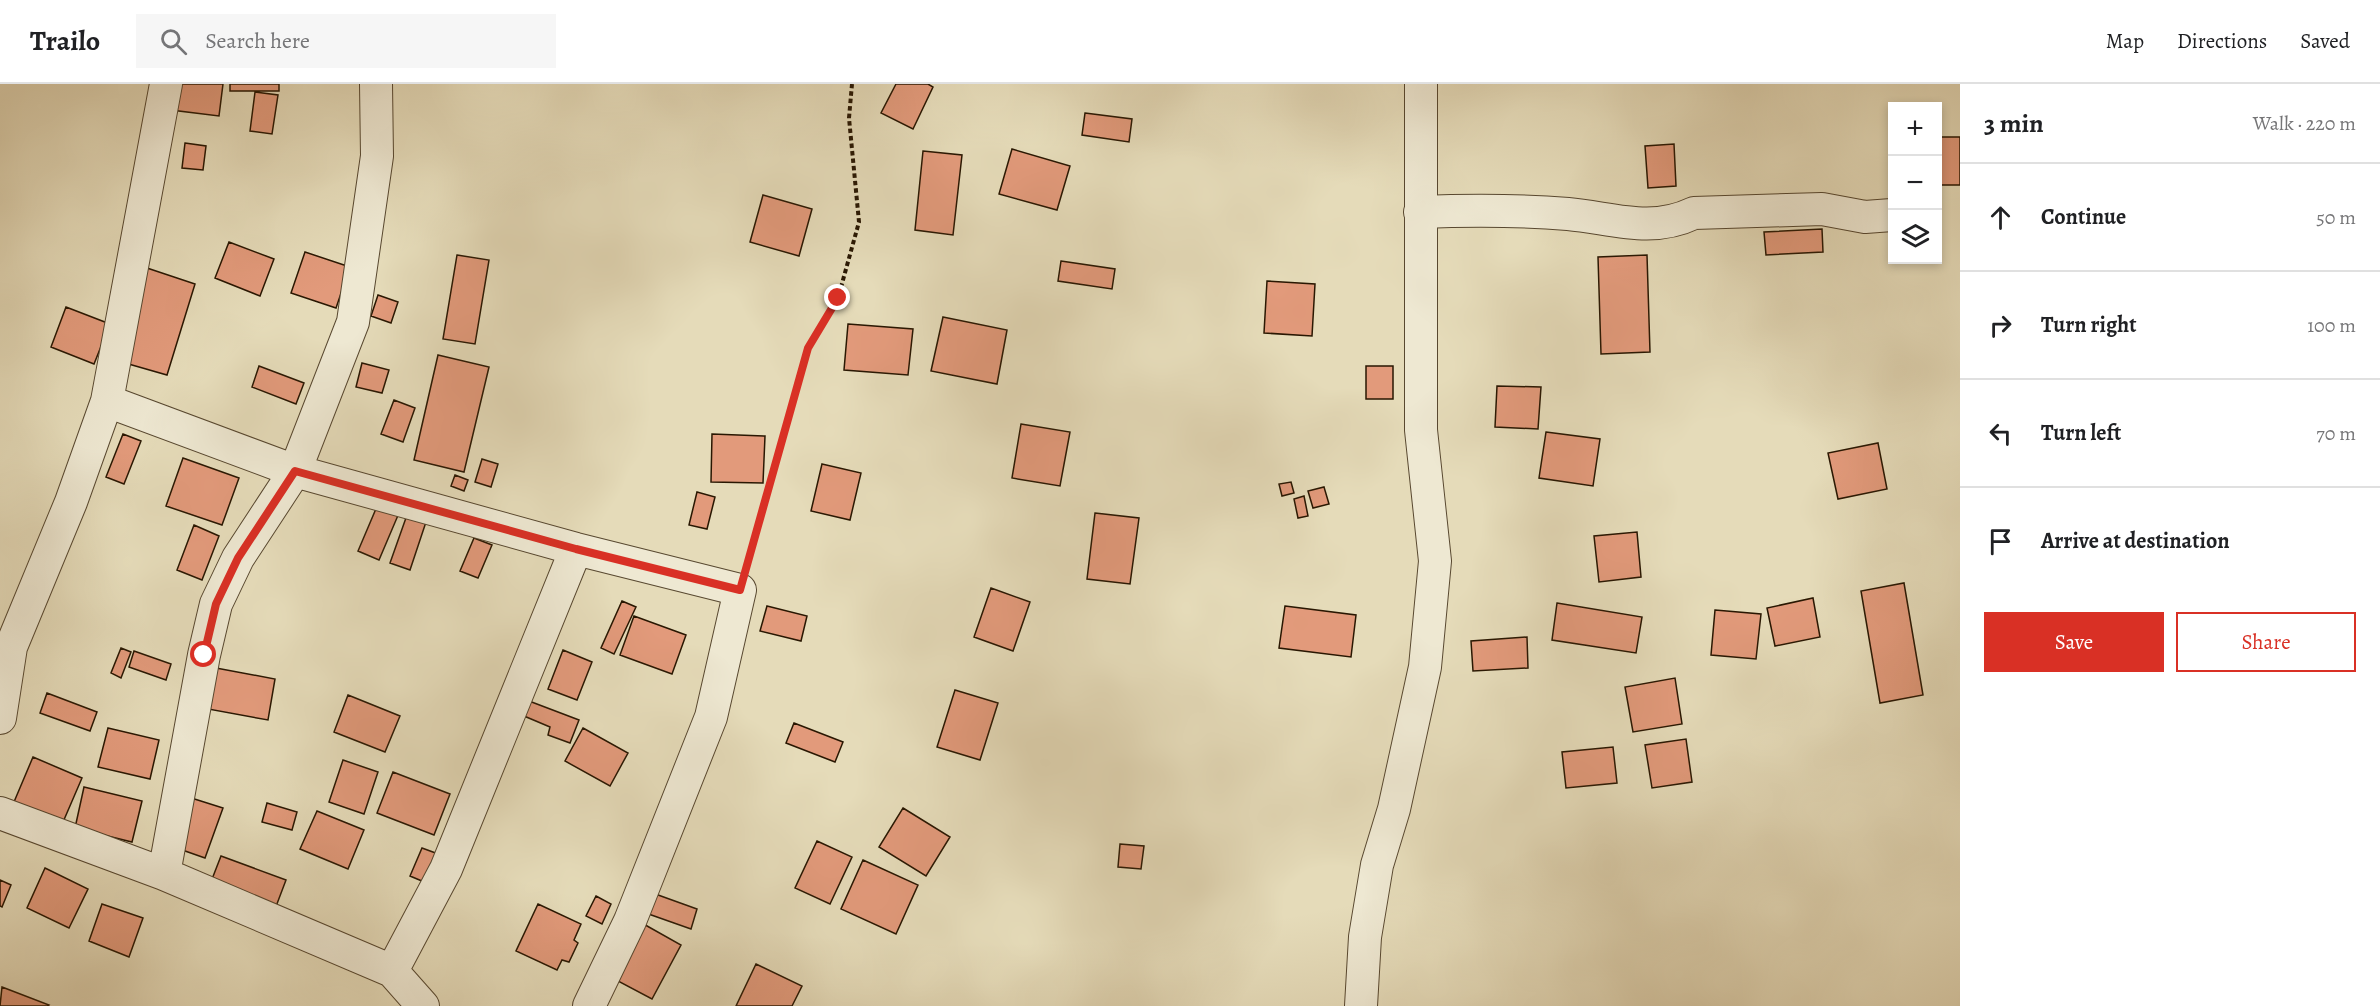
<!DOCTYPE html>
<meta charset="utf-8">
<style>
:root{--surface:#fff;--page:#f6f6f6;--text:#202124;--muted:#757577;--line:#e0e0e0;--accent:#d93025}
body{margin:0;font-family:Alegreya,serif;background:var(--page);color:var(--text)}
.controls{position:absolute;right:18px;top:18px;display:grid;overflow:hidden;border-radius:0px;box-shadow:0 3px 9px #0003}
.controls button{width:54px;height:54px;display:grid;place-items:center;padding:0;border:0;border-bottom:2px solid var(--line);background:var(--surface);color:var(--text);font:30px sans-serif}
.stop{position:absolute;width:18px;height:18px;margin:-14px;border:4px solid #d93025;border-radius:50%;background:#fff}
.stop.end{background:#d93025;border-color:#fff;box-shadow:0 2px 6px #0008}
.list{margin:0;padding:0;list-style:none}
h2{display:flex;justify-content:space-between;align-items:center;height:78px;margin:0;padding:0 24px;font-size:26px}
h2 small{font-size:20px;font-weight:400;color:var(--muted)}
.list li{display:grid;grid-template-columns:39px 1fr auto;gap:18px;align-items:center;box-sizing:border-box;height:108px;padding:0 24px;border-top:2px solid var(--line)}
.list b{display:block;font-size:22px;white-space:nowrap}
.list em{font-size:20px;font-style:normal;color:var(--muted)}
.actions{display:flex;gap:12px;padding:18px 24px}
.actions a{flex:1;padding:14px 0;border:2px solid var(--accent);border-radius:0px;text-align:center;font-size:21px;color:var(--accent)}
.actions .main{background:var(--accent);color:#fff}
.icon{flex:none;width:33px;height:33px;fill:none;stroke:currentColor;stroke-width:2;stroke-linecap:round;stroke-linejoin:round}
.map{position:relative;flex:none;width:1960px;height:922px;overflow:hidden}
header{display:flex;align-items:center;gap:36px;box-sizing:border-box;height:84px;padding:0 30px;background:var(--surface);border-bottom:2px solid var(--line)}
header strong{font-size:28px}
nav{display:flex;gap:33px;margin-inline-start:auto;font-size:21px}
.search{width:420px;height:54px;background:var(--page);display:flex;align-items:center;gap:15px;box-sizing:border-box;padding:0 21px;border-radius:0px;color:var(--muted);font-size:22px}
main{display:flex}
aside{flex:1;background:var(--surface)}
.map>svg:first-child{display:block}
.building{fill:#e29a7b;stroke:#291702;stroke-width:1.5}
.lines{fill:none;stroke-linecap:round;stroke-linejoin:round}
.minor-casing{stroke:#584830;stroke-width:34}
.path{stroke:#291702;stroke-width:4;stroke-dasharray:4.5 3;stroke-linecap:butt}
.minor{stroke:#eee8d2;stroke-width:32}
.route{stroke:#d93025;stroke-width:8}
</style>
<header>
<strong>Trailo</strong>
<div class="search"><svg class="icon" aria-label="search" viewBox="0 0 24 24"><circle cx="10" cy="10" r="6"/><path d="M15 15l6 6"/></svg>Search here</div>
<nav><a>Map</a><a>Directions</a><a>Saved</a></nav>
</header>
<main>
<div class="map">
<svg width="1960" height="922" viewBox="0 0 1960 922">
<rect width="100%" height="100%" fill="#e5dbb9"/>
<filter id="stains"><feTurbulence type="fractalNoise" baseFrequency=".00333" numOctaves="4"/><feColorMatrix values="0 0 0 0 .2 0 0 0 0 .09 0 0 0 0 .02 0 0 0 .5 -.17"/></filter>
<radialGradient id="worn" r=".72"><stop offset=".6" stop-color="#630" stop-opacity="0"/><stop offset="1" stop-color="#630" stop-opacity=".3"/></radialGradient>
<!-- building -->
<path class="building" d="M174 0H223L219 32 171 26Z
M230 0H279V7H230Z
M896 0H928L933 3 913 45 881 29Z
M255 8 278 11 272 50 250 47Z
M1085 29 1132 35 1129 58 1082 51Z
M1938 53H1960V101H1938Z
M185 59 206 62 203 86 182 84Z
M1674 60 1676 102 1648 104 1645 62Z
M1012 65 1070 82 1057 126 999 110Z
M923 67 962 71 953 151 915 146Z
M763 111 812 125 799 172 750 158Z
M1822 145 1823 168 1766 171 1764 148Z
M229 158 274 175 260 212 215 194Z
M305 168 350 183 336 224 291 209Z
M457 171 489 176 475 260 443 255Z
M1647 171 1650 268 1601 270 1598 173Z
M1061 177 1115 185 1112 205 1058 197Z
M147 184 195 200 167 291 118 277Z
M1267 197 1315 200 1312 252 1264 249Z
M378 211 398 218 391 239 371 232Z
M66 223 110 240 94 280 51 263Z
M943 233 1007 246 997 300 931 287Z
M848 240 913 245 908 291 844 286Z
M438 271 489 283 464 388 414 376Z
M362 279 389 286 382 309 356 303Z
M259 282 304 299 296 320 252 303Z
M1366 282H1393V315H1366Z
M1497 302 1541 303 1538 345 1495 343Z
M394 316 415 324 403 358 381 350Z
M1021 340 1070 348 1060 402 1012 394Z
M1546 348 1600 355 1593 402 1539 394Z
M123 350 141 357 124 400 106 393Z
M712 350 765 352 763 399 711 398Z
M1878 359 1887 405 1838 415 1828 369Z
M183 374 239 394 222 441 166 422Z
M482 375 498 380 491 403 475 398Z
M822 380 861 389 850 436 811 427Z
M455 391 468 396 464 407 451 402Z
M1291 398 1294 409 1282 412 1279 400Z
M1324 403 1329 420 1313 424 1308 407Z
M697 408 715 413 707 445 689 441Z
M1304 412 1308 432 1298 434 1294 415Z
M378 420 399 429 379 476 358 467Z
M1095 429 1139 434 1130 500 1087 495Z
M407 431 426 438 410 486 390 479Z
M194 441 219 452 202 496 177 486Z
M1637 448 1641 493 1599 498 1594 452Z
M474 454 492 461 478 494 460 487Z
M1904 499 1923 611 1880 619 1861 507Z
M991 504 1030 518 1013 567 974 553Z
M1813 514 1820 553 1775 562 1767 524Z
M622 517 636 523 614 570 601 564Z
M1557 519 1642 533 1636 569 1552 556Z
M767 522 807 532 801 557 760 547Z
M1285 522 1356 531 1351 573 1279 564Z
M1715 526 1761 530 1756 575 1711 571Z
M634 532 686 551 672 590 620 571Z
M1527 553 1528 584 1473 587 1471 557Z
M121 564 131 568 121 594 111 589Z
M563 566 592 578 577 616 548 605Z
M134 567 171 580 166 596 129 583Z
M216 584 275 595 268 636 208 625Z
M1675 594 1682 640 1633 648 1625 603Z
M955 606 998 619 980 676 937 663Z
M47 609 97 628 90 647 40 629Z
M348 611 400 632 385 668 334 648Z
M529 617 579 636 570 659 548 651 550 643 524 632Z
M794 639 843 658 835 678 786 659Z
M108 644 159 656 150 695 98 683Z
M583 644 628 669 610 702 565 677Z
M1686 655 1692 698 1652 704 1645 661Z
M1613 663 1617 699 1566 704 1562 668Z
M33 673 82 694 60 745 11 725Z
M343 676 378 688 364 730 329 718Z
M393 688 450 710 434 751 377 729Z
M84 703 142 717 132 758 75 744Z
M185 712 223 724 205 774 168 761Z
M267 719 297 728 292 746 262 738Z
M903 724 950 753 926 792 879 763Z
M317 727 364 746 348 785 300 765Z
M817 757 852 773 830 820 795 804Z
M1120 760 1144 762 1141 785 1118 783Z
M422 764 441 771 429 800 410 792Z
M221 772 286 796 272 833 207 808Z
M863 776 918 801 896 850 841 825Z
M45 784 88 805 69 844 27 824Z
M0 796 11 801 2 823 0 822Z
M647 807 697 825 691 845 640 827Z
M596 812 611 820 602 840 586 832Z
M102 820 143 834 129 873 89 857Z
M538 820 581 840 574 856 578 859 569 878 562 876 557 886 516 867Z
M640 838 681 861 652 915 616 896Z
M756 880 802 902 792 922H736Z
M2 903 49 921 48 922H0Z"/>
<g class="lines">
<!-- minor casing -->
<g class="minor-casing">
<path id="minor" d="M1420 128C1469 126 1519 126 1568 130 1612 134 1650 150 1694 129L1822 125 1865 133 1892 131
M107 317 295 387 576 465 740 506 711 633 630 837 589 922
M0 634 11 563 71 418 107 317 166 0
M0 729 164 790 392 887 423 922
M164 790 204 571 216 520 238 474 295 387 353 238 377 72 376 0
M392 887 446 785 576 465
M1361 922 1365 853 1377 781 1394 725 1425 583 1435 477 1421 346V0"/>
</g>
<!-- path -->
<path class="path" d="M747 479 808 264 838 214 859 138 849 34 852 0"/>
<!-- minor -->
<use href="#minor" class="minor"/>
</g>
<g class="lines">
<!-- route -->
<path class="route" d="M204 571 216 520 238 474 295 387 576 465 740 506 808 264 838 214"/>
</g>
<rect width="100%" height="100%" filter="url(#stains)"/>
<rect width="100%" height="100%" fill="url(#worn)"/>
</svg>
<div class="controls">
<button>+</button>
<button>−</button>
<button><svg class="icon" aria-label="layers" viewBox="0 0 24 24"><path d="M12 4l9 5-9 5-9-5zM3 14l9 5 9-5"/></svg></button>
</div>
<div class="stop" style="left:204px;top:571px"></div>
<div class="stop end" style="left:838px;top:214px"></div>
</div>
<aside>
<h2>3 min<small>Walk · 220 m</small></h2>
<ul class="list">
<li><svg class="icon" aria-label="ahead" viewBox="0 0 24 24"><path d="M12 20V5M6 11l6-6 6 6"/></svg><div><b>Continue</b></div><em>50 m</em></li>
<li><svg class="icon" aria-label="right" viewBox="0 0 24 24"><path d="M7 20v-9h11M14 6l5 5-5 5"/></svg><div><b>Turn right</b></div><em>100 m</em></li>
<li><svg class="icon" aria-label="left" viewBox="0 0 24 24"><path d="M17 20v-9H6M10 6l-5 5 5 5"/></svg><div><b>Turn left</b></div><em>70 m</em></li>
<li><svg class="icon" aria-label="arrive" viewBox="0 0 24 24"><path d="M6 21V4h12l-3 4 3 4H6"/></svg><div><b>Arrive at destination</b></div></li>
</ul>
<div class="actions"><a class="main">Save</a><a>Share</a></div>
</aside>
</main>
